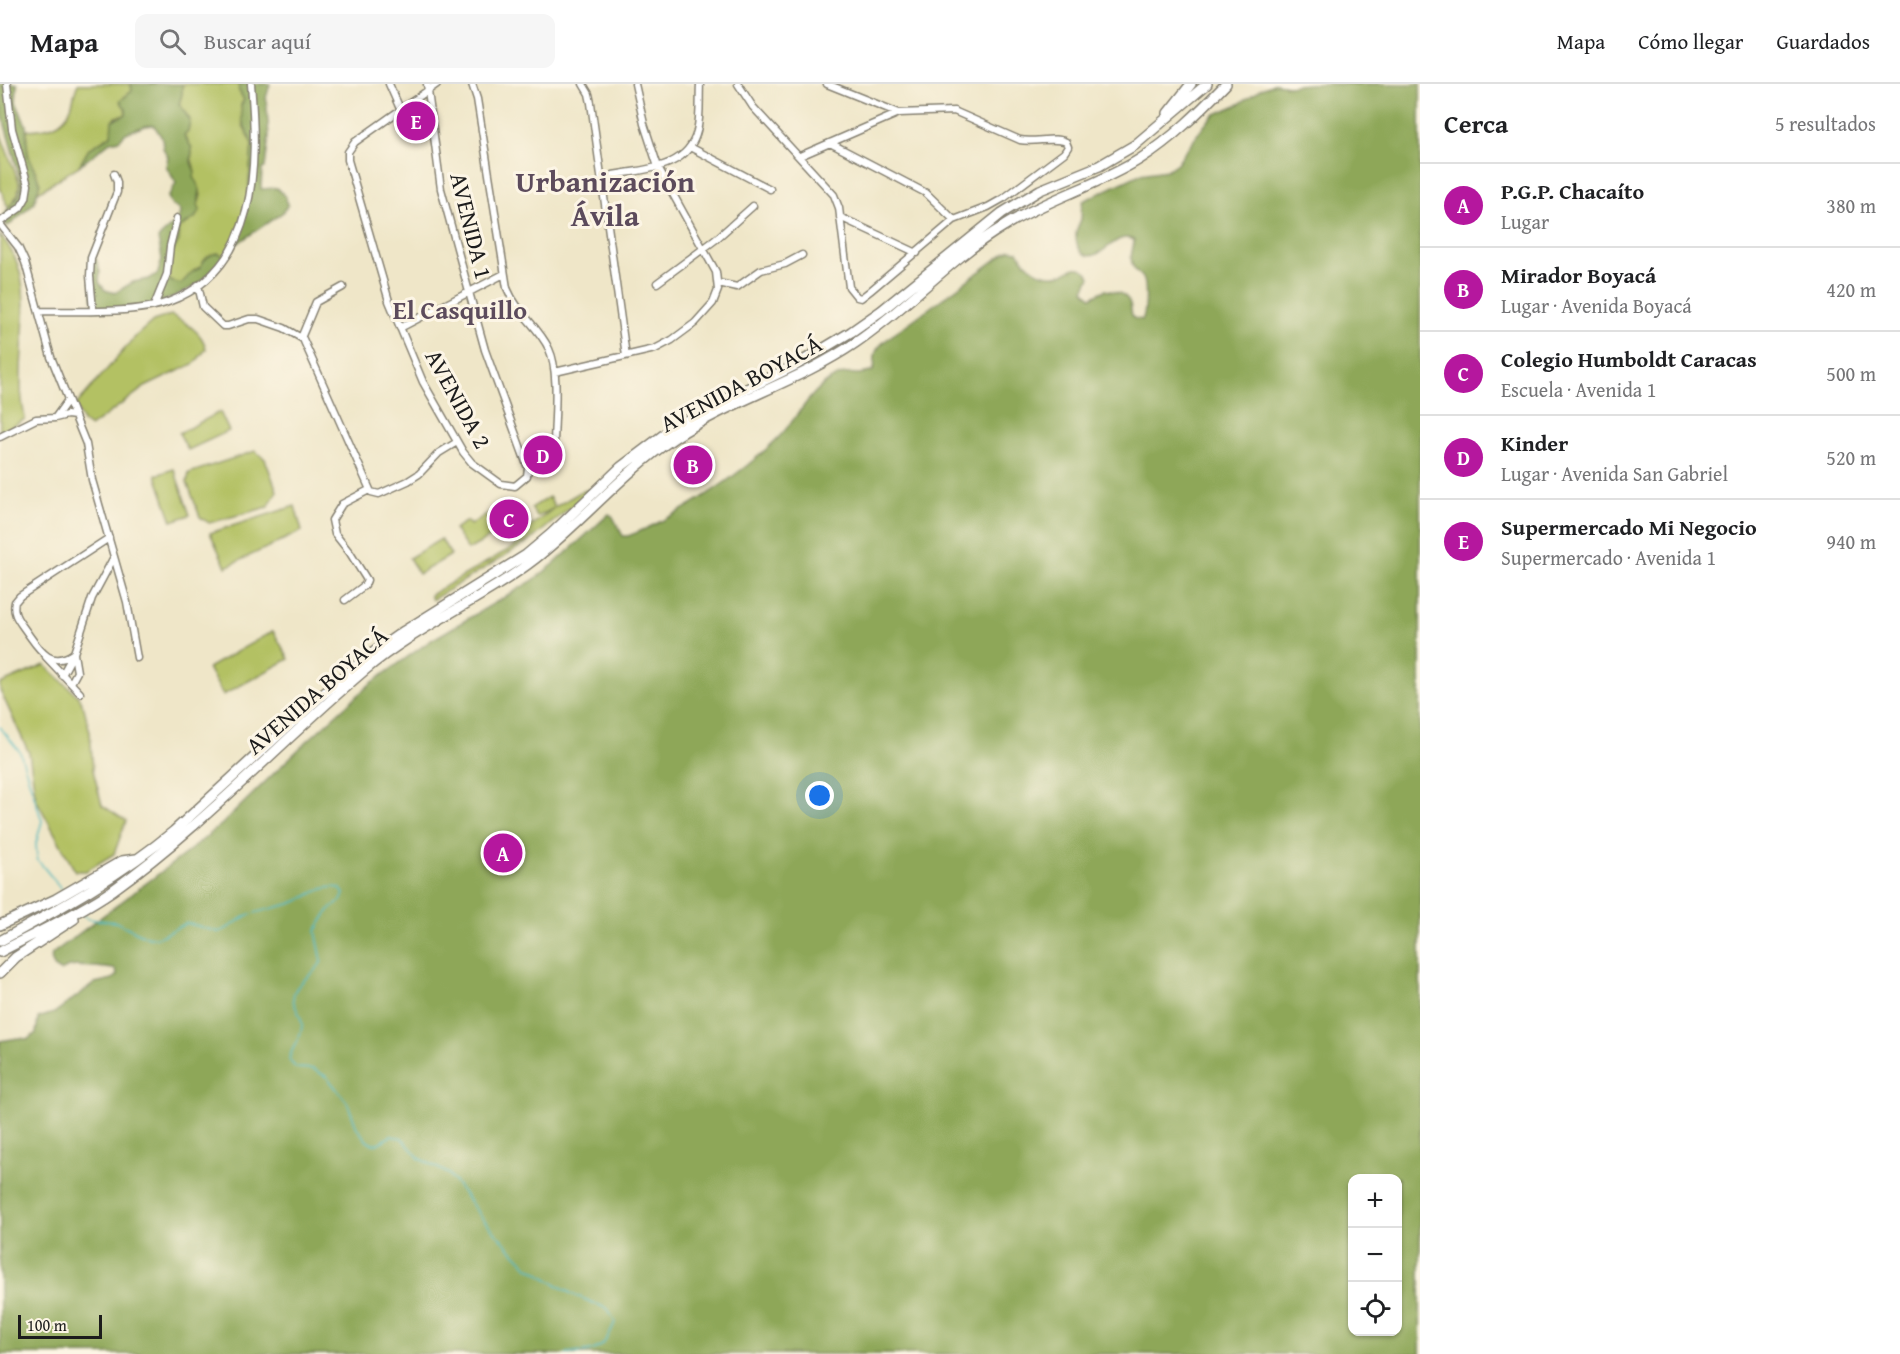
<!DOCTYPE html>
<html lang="es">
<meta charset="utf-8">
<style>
:root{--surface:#fff;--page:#f6f6f6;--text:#202124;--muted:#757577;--line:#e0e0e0;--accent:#b5179e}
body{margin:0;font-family:"Gentium Book Plus",serif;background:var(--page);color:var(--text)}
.controls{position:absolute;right:18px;bottom:18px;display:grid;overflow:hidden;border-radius:12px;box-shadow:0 2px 4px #0004}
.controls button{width:54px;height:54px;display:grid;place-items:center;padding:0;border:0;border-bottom:2px solid var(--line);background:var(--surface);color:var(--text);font:30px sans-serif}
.scale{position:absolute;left:18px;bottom:15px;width:84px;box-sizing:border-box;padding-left:6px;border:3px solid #1c1c1c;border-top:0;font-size:16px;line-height:21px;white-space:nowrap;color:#1c1c1c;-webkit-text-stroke:4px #fcf5e5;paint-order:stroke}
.you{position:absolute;left:820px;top:712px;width:21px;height:21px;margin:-15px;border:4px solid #fff;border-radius:50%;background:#1a73e8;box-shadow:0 0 0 9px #1a73e833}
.badge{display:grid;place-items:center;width:39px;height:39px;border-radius:50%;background:var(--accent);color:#fff;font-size:20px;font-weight:700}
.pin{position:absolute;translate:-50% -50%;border:3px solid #fff;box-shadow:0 2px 6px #0006}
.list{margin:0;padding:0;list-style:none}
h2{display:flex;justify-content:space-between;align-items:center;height:78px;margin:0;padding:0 24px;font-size:26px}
h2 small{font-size:20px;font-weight:400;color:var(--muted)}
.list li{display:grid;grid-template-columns:39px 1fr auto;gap:18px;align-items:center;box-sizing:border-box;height:84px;padding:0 24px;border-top:2px solid var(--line)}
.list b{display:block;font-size:22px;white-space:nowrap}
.list p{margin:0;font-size:20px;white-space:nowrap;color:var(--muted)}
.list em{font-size:20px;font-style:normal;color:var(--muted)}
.icon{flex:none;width:33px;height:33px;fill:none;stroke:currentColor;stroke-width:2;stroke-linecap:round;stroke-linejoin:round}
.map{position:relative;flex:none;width:1420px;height:1270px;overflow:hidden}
header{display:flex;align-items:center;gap:36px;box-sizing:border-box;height:84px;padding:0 30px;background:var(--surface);border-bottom:2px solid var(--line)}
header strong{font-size:28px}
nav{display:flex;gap:33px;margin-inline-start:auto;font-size:21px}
.search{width:420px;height:54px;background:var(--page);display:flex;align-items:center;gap:15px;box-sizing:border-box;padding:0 21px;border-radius:12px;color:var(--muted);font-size:22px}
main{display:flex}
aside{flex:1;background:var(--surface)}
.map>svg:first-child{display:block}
.green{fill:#b3c163;stroke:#686e40;stroke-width:1.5}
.forest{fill:#8ea759;stroke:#55623a;stroke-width:1.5;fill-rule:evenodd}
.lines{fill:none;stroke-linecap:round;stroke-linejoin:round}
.stream{stroke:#48b7be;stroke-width:1.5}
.minor-casing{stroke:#868172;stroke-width:9}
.highway-casing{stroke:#868172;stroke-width:12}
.minor{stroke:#fff;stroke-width:6}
.highway{stroke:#fff;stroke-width:9}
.labels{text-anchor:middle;stroke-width:6;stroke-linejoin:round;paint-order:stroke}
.street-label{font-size:24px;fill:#1c1c1c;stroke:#fcf5e5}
.neighbourhood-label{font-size:26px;font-weight:bold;fill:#5c4b5c;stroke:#fcf5e5}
.district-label{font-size:30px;font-weight:bold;fill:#5c4b5c;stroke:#fcf5e5}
</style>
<header>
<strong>Mapa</strong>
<div class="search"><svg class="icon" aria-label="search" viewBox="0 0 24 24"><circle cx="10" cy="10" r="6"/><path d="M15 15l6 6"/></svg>Buscar aquí</div>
<nav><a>Mapa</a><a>Cómo llegar</a><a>Guardados</a></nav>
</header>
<main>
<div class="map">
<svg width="1420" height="1270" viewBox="0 0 1420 1270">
<rect width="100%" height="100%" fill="#fcf5e5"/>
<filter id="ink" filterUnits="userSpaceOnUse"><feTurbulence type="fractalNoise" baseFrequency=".0167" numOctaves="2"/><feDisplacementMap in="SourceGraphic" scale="12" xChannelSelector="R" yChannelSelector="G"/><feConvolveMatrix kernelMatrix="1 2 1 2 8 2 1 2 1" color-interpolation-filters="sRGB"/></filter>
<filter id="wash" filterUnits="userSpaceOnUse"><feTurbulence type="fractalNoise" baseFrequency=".008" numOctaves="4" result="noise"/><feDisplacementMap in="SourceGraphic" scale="24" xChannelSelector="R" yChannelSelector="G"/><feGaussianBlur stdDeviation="1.35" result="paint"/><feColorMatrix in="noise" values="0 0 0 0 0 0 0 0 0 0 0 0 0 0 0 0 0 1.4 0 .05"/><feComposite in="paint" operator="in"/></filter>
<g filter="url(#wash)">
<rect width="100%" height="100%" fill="#efe6c8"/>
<!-- green -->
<path class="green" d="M78 0H131L132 7 124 13 126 31 116 33 111 51 89 65 79 82 37 109C43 95 32 84 29 72 26 64 27 54 27 46 46 45 63 44 71 23 74 15 74 8 78 0Z
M182 0H239V7L244 16 241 21 243 41 252 60 247 126 226 173 196 185 181 200 170 197 168 193 172 169 179 156 178 145 200 126 198 121 201 111 194 93V83L191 73 192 69 184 51 188 47 190 36 179 20 182 10Z
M0 49 19 98 18 110 8 124 0 103Z
M0 151C38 192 19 252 21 302 21 313 23 324 25 335L0 349Z
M171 231C185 238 203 248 206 265L195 279 145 303 90 343 83 338 75 322 136 252 153 237Z
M220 328 229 347 188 366 179 349Z
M255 367 265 375 277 407 268 423 209 439 200 433 187 398 189 389Z
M174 385 190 431 172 437 156 391Z
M588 406 583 413 531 456 432 516 430 511 520 459 522 449 554 424 537 433 531 424 549 413 555 423 582 407Z
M295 422 302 447 226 483 210 449Z
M490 428 495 429 503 446 468 466 454 445 467 437 470 441Z
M441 455 451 471 419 490 409 474Z
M273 547 289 575 223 611 208 584Z
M45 581 78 612 84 624 90 648 93 686 102 721 126 737 114 770 86 787H75L36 715 29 669 0 606V600Z"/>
<!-- forest -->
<path class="forest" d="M0 0H17L16 18 26 41 28 71 40 99 34 119 11 140 7 142 2 133 20 110 21 98 2 30Z
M131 0H182V10L179 20 190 36 188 47 184 51 192 64 191 78 195 88 194 93 200 106 198 121 200 126 195 134 178 145 179 156 172 169 168 193 170 197 181 200 192 188 201 183C203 175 210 170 218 169L226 173 198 201 154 222 93 226 91 174H96L100 188 99 198 105 206 115 209 133 198 149 195 158 189 162 175 158 155C165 144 179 142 180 127L177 123 172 122 168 113 176 99 166 82 168 73 163 64 162 54 154 41 145 42 126 49 119 56 110 58 79 82 89 65 111 51 112 36 126 31V25L120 17 132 7Z
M239 0H270L266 14 269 52 265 84 262 85 261 105 277 104 285 112 288 121 282 129 238 159H233L247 126 252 60 242 36 241 21 244 16 239 7Z
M1274 0 1288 2 1310 0H1420V1270H0V957L18 954 28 955 36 949 38 934 54 929 95 899 112 895 117 891 116 886C113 884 74 881 69 883 66 884 63 886 60 887 53 884 50 876 52 870L185 770 222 740 305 659 370 600 430 557 532 497 554 480 609 430 613 433 623 452H628C678 433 740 392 778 354 797 335 807 311 830 296 851 283 855 295 873 287 876 281 874 278 875 272 876 263 885 257 891 252L1005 169 1010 166 1018 167C1026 183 1042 195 1062 190 1066 189 1070 185 1075 184 1082 183 1088 187 1090 193L1084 206 1091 213 1105 206C1115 208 1126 208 1130 220 1132 226 1130 228 1133 234L1142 236C1146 229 1147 201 1143 194 1140 189 1133 187 1132 179 1129 171 1134 165 1134 156 1120 148 1109 165 1097 170 1082 177 1075 161 1076 149 1076 144 1080 140 1081 135 1082 128 1080 124 1083 117L1140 90 1167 86 1177 79 1204 41 1214 31 1239 20 1261 5ZM1352 1094H1398V1248H1352Z"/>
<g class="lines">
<!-- stream -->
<path class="stream" d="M0 643 20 668 42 737 36 759 37 775 63 807
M81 829 88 835 116 838 149 854 159 853 187 839 218 848C229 846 236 837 246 832 261 826 277 824 292 819 308 814 321 800 340 804L344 810 341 817 329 826 316 847 322 877C316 889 303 894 296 905 287 919 302 927 302 941 302 954 291 963 289 976L296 984 313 985 327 993 347 1018 357 1044 367 1057 372 1060H377L391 1052 402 1054 419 1074 449 1090 485 1138 528 1183 572 1210 608 1225 615 1238C602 1270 597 1266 565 1270"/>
</g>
</g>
<g filter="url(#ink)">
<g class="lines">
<!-- minor casing -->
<g class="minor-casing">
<path id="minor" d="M389 0 401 27
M427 0 428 7 441 105 469 208 485 266 528 384 527 392 515 402 501 400 472 379 463 368 423 298 389 217 348 76V68L355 58 437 0
M472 0 477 15 507 204C517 229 539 243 549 265 560 288 554 336 554 362
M583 0 589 10 591 19 626 272
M738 0 753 23 834 111 839 124 849 203 857 213 861 214 870 207 954 136 988 123 1004 114 1064 69 1068 63 1066 58C1055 52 1035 59 1020 56L954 27 899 29 800 72
M827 0 899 29
M830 59 926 109 954 136
M690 63 770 105
M613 91C645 85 688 85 697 47 701 32 699 15 700 0
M840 133 917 169
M0 138 20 124 26 114 28 101 12 45 7 0
M0 140 18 163 25 178 51 273 86 360 92 396 127 518 137 574
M657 199 715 156 753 122
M718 199 737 203 761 186 785 180 802 171
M198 201 203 223 223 242H228L249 235H258L284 244 303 255 371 408 379 410 408 397 419 390 439 369 457 358
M154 222 167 190 170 162 177 134
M93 226 90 192 91 174 117 108V98L114 90
M39 227C75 227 136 230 168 218 259 185 258 80 251 0
M400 244 504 190
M301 254 316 218 343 203
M555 288 655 265 672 256 695 239 713 219 718 206 716 188 658 83 644 40 635 0
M55 334 67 331 75 332
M0 353 36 335 55 334 68 316
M345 516 365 501 367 496 350 469 335 450 332 436 342 420 369 406
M74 569C50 586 39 565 26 547 19 537 12 530 15 518L20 512 109 454
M46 573 80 609
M62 591 74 569 92 514 114 473
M71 599 77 588 74 570"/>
</g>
<!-- highway casing -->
<g class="highway-casing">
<path id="highway" d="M1168 29 1191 0
M0 841 56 815 122 777 136 775
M0 857C61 824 121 791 174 747L321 612 367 573 404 547 526 471 551 450 621 383 670 346 720 318 796 281 851 248 881 227 1002 129 1040 106 1099 82 1135 61 1207 0
M0 868C38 848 78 830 113 806 204 741 280 658 365 586 417 542 482 516 536 474 584 436 623 388 674 354 731 316 798 298 855 259 907 224 950 174 1004 142 1047 115 1099 101 1140 75 1172 55 1200 27 1226 0
M0 889 16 873 74 835"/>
</g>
<!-- minor -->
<use href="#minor" class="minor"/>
<!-- highway -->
<use href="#highway" class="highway"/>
</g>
</g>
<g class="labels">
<!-- street labels -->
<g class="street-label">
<text transform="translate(471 142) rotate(76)" y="8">AVENIDA 1</text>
<text transform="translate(741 300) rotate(-28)" y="8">AVENIDA BOYACÁ</text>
<text transform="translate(458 315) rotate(61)" y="8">AVENIDA 2</text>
<text transform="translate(317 607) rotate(-41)" y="8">AVENIDA BOYACÁ</text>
</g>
<!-- neighbourhood labels -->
<g class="neighbourhood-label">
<text x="460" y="235">El Casquillo</text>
</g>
<!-- district labels -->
<g class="district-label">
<text x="605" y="108">Urbanización<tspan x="605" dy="34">Ávila</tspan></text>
</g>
</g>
</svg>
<div class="controls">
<button>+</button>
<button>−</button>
<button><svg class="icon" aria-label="locate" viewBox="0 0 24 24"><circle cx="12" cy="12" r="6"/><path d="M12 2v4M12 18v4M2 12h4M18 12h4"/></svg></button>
</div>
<div class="scale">100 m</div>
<div class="you"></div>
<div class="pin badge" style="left:503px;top:769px">A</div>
<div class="pin badge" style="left:693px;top:381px">B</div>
<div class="pin badge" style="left:509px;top:435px">C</div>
<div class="pin badge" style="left:543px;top:371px">D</div>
<div class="pin badge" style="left:416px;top:37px">E</div>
</div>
<aside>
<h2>Cerca<small>5 resultados</small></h2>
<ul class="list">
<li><span class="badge">A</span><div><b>P.G.P. Chacaíto</b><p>Lugar</p></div><em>380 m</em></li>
<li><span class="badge">B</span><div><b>Mirador Boyacá</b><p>Lugar · Avenida Boyacá</p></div><em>420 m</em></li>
<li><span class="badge">C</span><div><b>Colegio Humboldt Caracas</b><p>Escuela · Avenida 1</p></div><em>500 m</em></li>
<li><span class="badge">D</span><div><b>Kinder</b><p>Lugar · Avenida San Gabriel</p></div><em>520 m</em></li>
<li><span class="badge">E</span><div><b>Supermercado Mi Negocio</b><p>Supermercado · Avenida 1</p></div><em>940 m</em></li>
</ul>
</aside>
</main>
